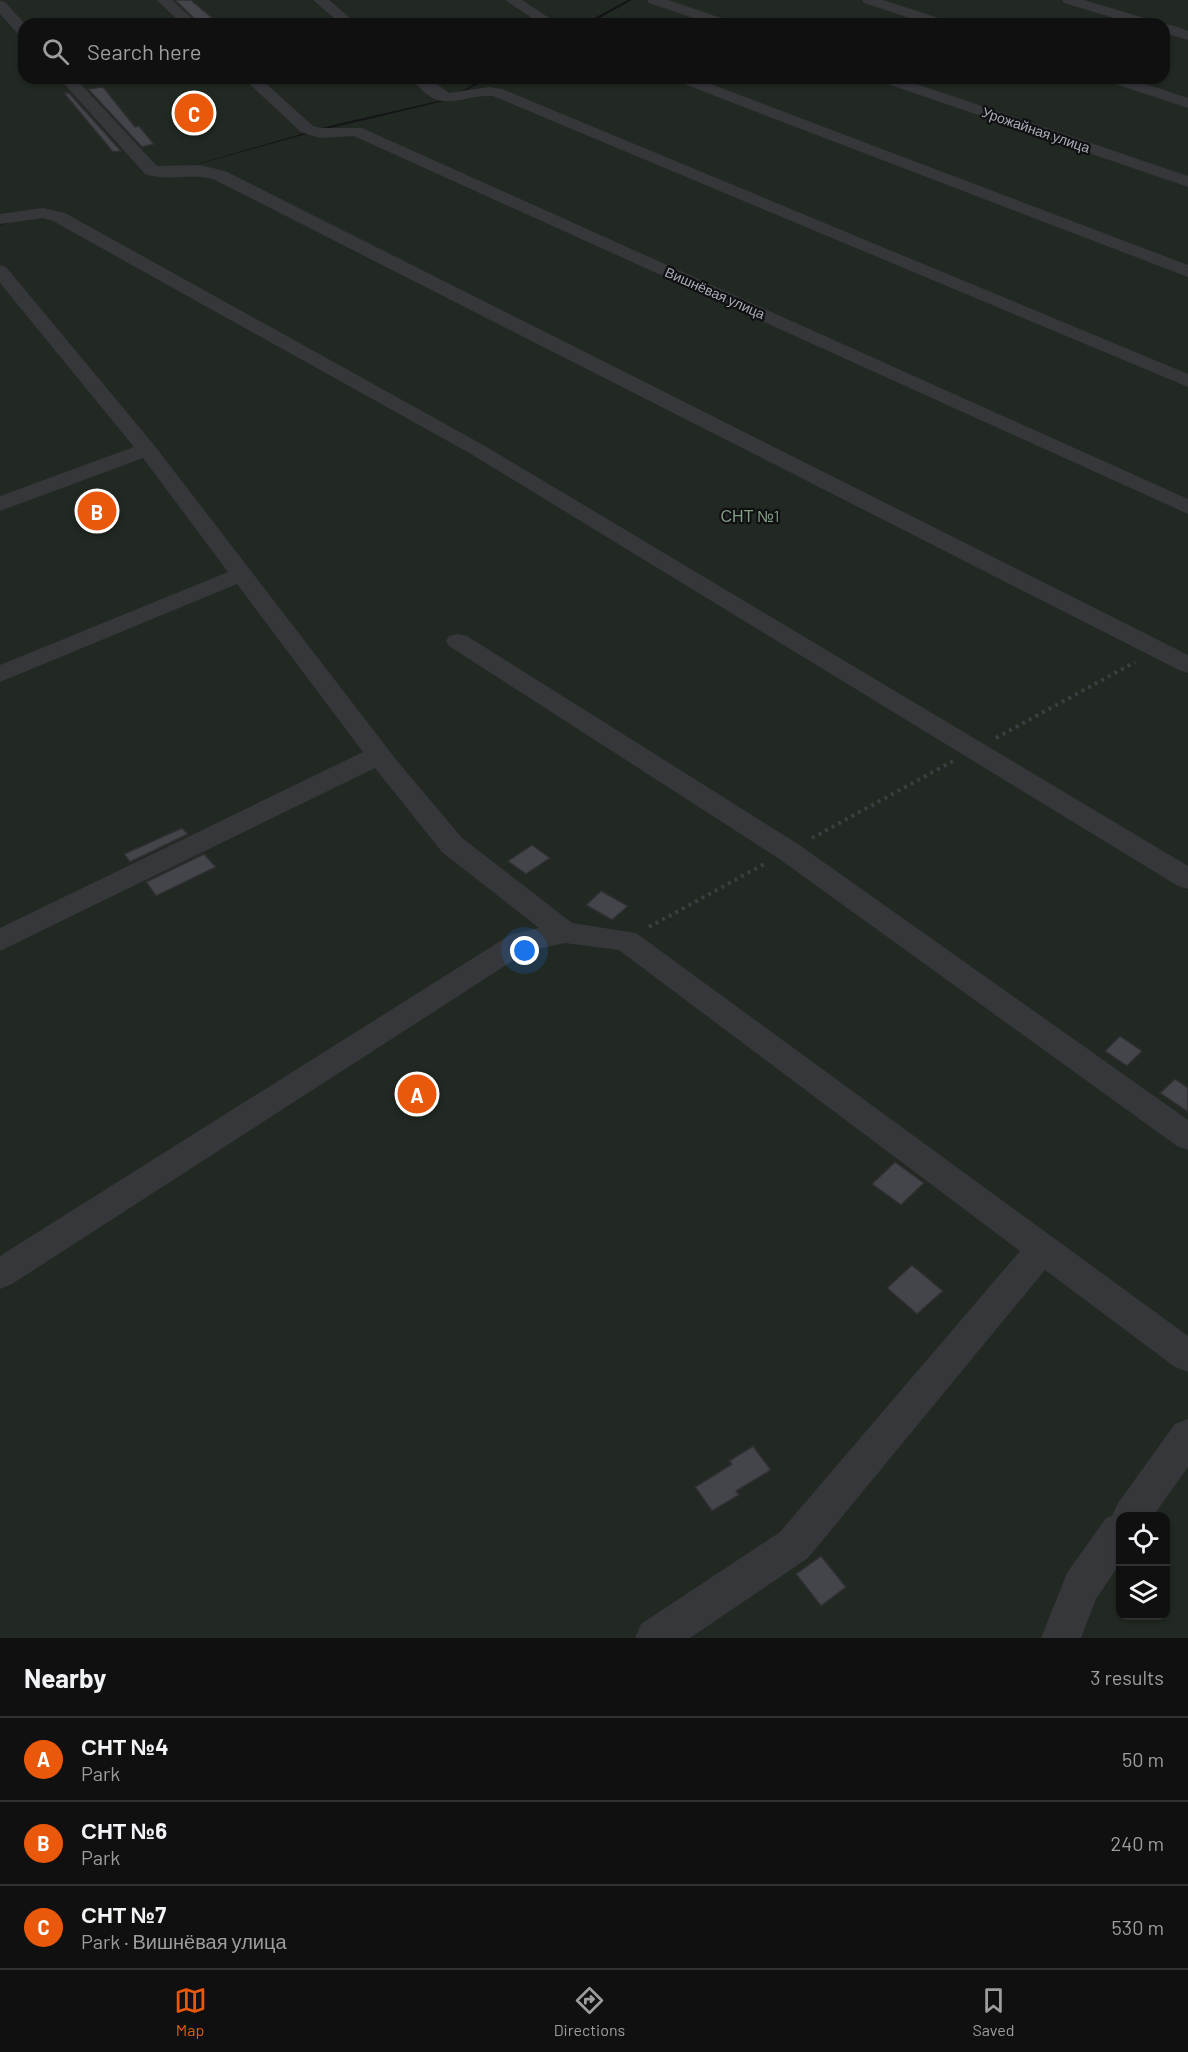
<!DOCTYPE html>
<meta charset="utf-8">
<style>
:root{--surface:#101011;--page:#19191a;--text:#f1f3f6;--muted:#9c9d9f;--line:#303031;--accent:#ea580c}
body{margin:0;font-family:Barlow,sans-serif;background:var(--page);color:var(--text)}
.controls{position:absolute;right:18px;bottom:18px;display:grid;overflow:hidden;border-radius:12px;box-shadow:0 2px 4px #0004}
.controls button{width:54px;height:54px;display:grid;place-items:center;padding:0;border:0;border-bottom:2px solid var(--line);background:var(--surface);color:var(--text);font:30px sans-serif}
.you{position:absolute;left:525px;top:951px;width:21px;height:21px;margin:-15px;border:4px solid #fff;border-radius:50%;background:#1a73e8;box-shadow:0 0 0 9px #1a73e833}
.badge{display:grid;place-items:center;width:39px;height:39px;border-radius:50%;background:var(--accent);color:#fff;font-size:20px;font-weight:700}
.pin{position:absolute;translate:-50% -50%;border:3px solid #fff;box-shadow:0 2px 6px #0006}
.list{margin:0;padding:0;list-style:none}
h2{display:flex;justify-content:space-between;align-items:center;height:78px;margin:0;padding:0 24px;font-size:26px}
h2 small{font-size:20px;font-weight:400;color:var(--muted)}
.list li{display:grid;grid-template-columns:39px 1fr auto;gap:18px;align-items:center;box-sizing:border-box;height:84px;padding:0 24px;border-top:2px solid var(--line)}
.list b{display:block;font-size:22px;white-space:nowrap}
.list p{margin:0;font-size:20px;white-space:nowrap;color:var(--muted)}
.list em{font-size:20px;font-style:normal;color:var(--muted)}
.icon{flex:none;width:33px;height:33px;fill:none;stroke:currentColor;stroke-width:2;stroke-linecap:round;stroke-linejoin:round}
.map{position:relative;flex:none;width:1188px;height:1638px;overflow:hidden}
.search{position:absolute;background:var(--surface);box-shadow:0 2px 4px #0004;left:18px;right:18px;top:18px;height:66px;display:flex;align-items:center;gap:15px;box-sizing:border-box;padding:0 21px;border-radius:18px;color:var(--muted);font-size:22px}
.sheet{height:330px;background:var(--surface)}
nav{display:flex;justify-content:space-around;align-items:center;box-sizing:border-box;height:84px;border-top:2px solid var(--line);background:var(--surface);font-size:16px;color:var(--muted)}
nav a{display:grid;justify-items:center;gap:3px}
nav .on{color:var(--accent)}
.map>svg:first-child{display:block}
.green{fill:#222922;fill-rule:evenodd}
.building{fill:#44454a;stroke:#2f2f32;stroke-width:1.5}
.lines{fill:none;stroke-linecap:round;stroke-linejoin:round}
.path{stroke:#3c3e42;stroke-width:4;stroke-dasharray:3 4.5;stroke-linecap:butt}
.minor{fill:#36373b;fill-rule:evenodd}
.labels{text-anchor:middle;stroke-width:4.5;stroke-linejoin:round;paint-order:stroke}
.far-street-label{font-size:14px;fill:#a8acb6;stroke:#101012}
.park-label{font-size:16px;fill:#819f83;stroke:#101012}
</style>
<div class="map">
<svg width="1188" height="1638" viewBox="0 0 1188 1638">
<rect width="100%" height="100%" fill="#151517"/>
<!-- green -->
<path class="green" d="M0 0H628L583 24H24V78H485L447 99 329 126 166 173 310 133 448 100 489 78H1164V24H589L632 0H1188V1638H0V225L37 214 0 224ZM1120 1516H1166V1616H1120Z"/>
<!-- building -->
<path class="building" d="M175 0H191L219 24H200Z
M103 87 135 127 139 126 154 144 142 147 88 89Z
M64 93H69L121 151 113 152Z
M182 828 188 834 130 862 124 854Z
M532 845 550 858 526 874 508 861Z
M204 854 216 867 156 896 146 882Z
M601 891 628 906 612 920 586 905Z
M1120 1036 1142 1051 1127 1066 1105 1051Z
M1175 1079 1188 1088V1112L1160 1093Z
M895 1162 924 1183 901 1205 872 1184Z
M912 1265 943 1291 917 1314 887 1288Z
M753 1446 771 1470 736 1491 739 1495 712 1511 695 1487 732 1464 729 1461Z
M821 1556 846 1587 821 1606 796 1574Z"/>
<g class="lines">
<!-- path -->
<path class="path" d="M996 738 1135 662
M812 838 953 761
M649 927 766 863"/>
<!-- minor -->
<path class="minor" d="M157 0H172L198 24H182Z
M313 0H329L357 24H341Z
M505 0H522L558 24H541Z
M647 0H668L730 21 732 24H711L649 3Z
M862 0H883L948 21 950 24H928L864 3Z
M1062 0H1084L1154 21 1156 24H1134L1064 3Z
M0 1 5 2 25 24 24 36 19 35 0 14Z
M1163 24C1171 24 1180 28 1188 31V40L1164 33Z
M59 78H75L157 166 200 165 225 171 1188 655V673L1179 670 213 179C190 173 167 182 145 174Z
M243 78H260L313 126 321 128H362L1188 499V514L354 136 320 138 301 132Z
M411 78H428L449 93 489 87 502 89 1188 374V387L493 96C457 94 442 118 411 78Z
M673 78H695L1188 265V277L676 81Z
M876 78H899L1188 176V187L879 81Z
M1103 78H1127L1188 98V108L1106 81Z
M43 208 65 213 485 446 1188 866V889L1178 886 471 454 53 221 43 218 0 224V214Z
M0 265 6 267 154 445 398 762 462 838 572 923 636 933 1188 1336V1372L1175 1367 1045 1270 808 1558 690 1638H635L641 1624 780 1532 1020 1251 619 950 565 943 528 951 12 1284 0 1289V1256L510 935 539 928 442 852 375 768 0 951V928L363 752 237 584 0 682V665L228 572 143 458 0 511V496L134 447 0 283Z
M458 634 467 636 798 844 1188 1120V1150L1177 1146 778 858 449 646 446 641 449 636Z
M1188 1419V1467L1153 1516H1120V1563L1096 1599 1081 1638H1041L1067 1573 1106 1518 1112 1516 1118 1503 1175 1424Z"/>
</g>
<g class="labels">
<!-- far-street labels -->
<g class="far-street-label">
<text transform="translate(1036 130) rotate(19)" y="5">Урожайная улица</text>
<text transform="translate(715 293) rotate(24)" y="5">Вишнёвая улица</text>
</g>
<!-- park labels -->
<g class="park-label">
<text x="750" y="522">СНТ №1</text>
</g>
</g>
</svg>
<div class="controls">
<button><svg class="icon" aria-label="locate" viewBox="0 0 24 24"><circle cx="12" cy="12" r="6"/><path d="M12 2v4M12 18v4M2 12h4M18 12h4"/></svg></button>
<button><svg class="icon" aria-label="layers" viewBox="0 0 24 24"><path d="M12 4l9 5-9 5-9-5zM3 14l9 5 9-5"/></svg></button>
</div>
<div class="you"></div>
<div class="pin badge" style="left:417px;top:1094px">A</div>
<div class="pin badge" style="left:97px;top:511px">B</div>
<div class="pin badge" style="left:194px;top:113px">C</div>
<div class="search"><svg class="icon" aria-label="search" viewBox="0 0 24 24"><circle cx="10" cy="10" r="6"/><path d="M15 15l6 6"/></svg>Search here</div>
</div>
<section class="sheet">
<h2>Nearby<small>3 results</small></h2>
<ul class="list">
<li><span class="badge">A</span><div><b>СНТ №4</b><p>Park</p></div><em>50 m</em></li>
<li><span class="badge">B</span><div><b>СНТ №6</b><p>Park</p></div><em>240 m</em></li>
<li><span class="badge">C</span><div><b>СНТ №7</b><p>Park · Вишнёвая улица</p></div><em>530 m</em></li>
</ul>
</section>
<nav>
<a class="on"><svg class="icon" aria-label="map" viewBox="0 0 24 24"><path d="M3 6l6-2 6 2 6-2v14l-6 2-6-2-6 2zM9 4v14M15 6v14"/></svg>Map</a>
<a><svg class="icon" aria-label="directions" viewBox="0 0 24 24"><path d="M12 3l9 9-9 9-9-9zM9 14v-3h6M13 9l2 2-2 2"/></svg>Directions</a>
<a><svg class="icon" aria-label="saved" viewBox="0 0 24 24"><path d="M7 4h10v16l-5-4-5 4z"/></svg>Saved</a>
</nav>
